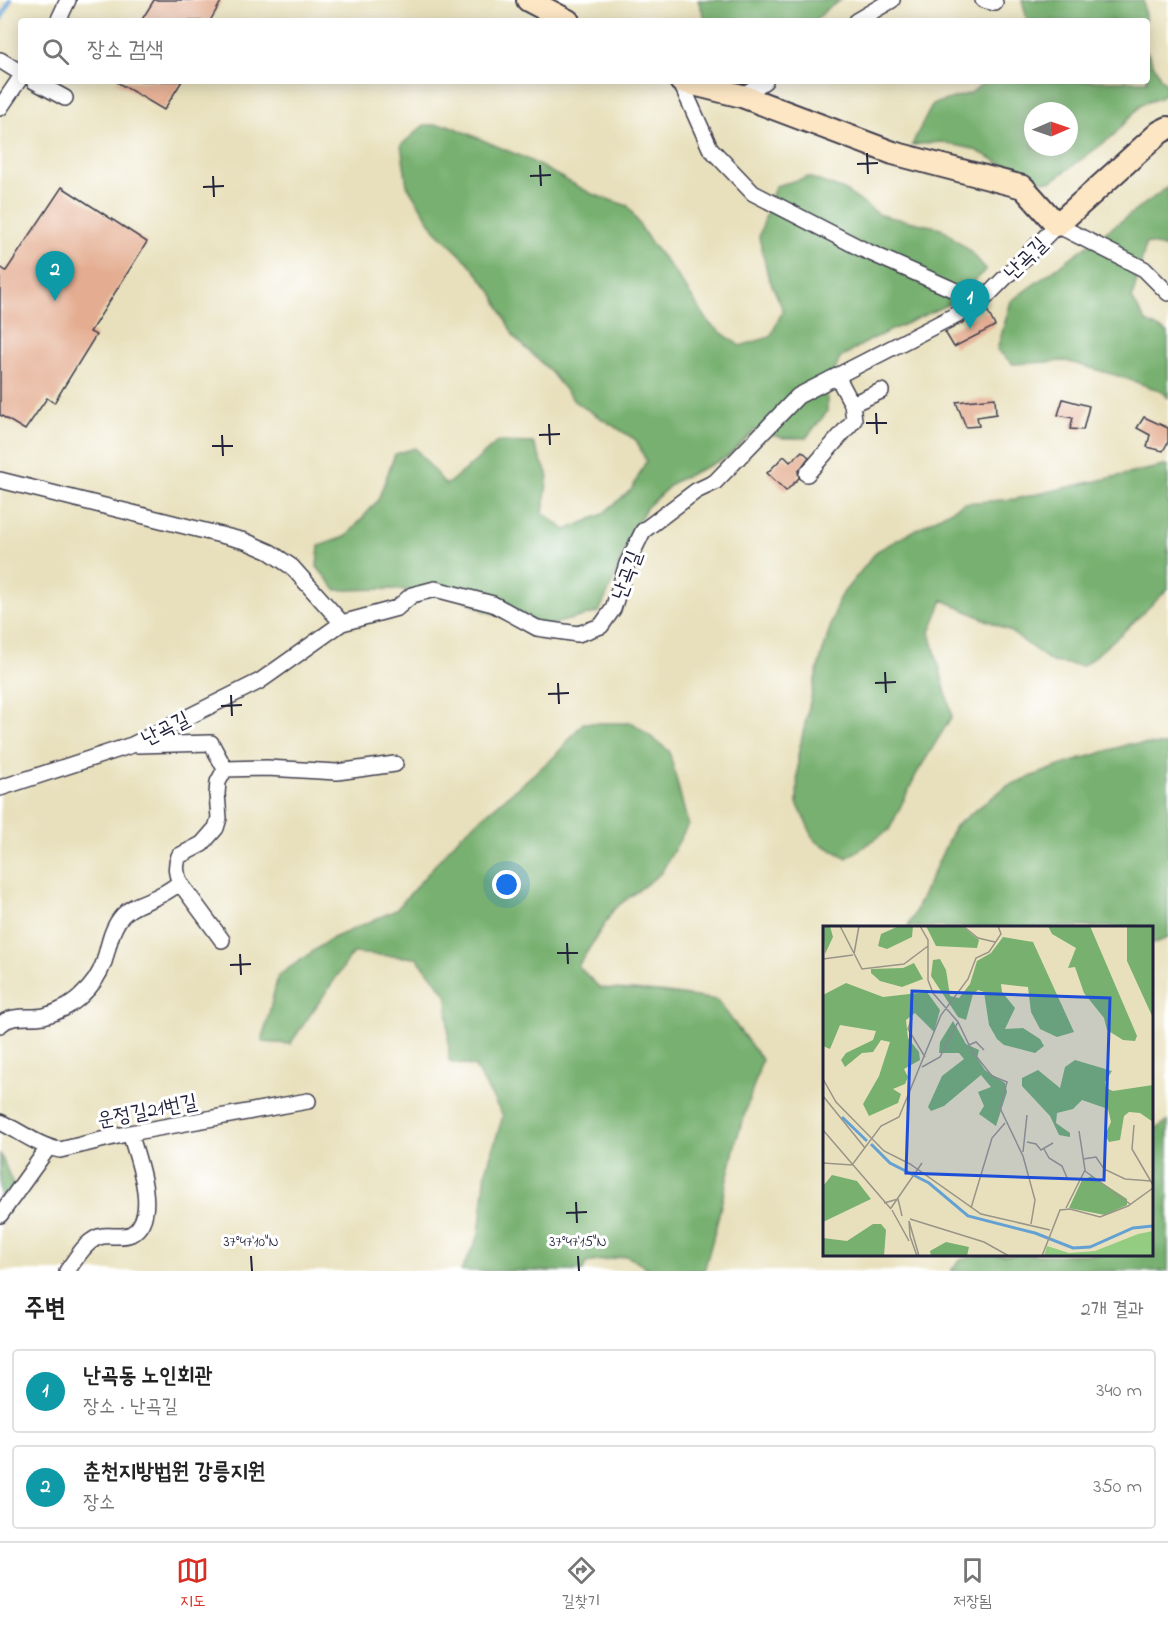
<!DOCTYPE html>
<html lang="ko">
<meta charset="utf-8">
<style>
:root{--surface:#fff;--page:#f6f6f6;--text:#222;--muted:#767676;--line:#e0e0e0;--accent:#d93025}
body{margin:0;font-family:"Indie Flower","Poor Story",sans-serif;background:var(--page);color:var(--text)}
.compass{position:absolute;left:1024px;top:102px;width:54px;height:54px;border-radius:50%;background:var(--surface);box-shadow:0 3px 15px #0003;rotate:88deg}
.you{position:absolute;left:507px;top:885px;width:21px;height:21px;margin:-15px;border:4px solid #fff;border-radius:50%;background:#1a73e8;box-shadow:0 0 0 9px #1a73e833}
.badge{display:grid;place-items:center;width:39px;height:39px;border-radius:50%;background:var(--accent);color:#fff;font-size:20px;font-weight:700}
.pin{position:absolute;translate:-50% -50px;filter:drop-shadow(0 2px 3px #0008)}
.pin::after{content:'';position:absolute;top:32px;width:21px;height:18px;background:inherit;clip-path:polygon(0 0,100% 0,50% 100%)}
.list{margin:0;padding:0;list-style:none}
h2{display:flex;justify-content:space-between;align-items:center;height:78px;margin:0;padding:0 24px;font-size:26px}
h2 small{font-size:20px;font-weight:400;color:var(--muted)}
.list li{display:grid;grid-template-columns:39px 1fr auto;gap:18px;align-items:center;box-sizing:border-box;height:84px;margin:0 12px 12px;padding:0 12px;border:2px solid var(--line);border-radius:6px}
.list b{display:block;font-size:22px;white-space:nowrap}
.list p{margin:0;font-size:20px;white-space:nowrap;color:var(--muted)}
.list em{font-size:20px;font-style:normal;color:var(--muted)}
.icon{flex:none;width:33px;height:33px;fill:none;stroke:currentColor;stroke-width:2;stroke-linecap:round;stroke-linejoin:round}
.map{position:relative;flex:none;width:1168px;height:1271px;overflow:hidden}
.search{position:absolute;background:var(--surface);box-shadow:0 3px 15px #0003;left:18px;right:18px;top:18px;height:66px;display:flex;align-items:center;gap:15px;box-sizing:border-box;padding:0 21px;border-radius:6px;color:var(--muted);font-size:22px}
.sheet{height:270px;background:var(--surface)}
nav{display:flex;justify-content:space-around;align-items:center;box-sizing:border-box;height:84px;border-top:2px solid var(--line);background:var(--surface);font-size:16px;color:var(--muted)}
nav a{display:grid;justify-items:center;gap:3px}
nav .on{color:var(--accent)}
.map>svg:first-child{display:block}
.forest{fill:#77b06f;stroke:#4c6955;stroke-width:1.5;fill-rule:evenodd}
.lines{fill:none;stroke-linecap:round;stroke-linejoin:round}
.stream{stroke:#63a1d5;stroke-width:4.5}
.building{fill:#e4ad91}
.street-casing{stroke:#403e4e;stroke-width:18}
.secondary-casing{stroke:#403e4e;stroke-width:26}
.street{stroke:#fff;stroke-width:15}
.secondary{stroke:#fce6c4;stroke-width:22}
.ticks{fill:none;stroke:#22223b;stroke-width:2}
.labels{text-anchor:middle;stroke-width:6;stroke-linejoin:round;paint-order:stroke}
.street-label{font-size:21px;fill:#22223b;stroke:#fff}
.inset-river{fill:none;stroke:#63a1d5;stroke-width:3}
.inset-road{fill:none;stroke:#999488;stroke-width:1.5}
.view{fill:#1d4ed8;fill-opacity:0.15;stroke:#1d4ed8;stroke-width:3}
.inset-edge{fill:none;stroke:#22223b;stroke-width:3}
.ticks-label{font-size:15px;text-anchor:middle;fill:#22223b;stroke:#fff;stroke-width:6;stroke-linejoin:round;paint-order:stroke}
</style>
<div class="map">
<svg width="1168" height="1271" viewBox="0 0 1168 1271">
<rect width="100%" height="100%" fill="#fff"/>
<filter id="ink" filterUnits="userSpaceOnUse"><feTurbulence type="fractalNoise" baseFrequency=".0167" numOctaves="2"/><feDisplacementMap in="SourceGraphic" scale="12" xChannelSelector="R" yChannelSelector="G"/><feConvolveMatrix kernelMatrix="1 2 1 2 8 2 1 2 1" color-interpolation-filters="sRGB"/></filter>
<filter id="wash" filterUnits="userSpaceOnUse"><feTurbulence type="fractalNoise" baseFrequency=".008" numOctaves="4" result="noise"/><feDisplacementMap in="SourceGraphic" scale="24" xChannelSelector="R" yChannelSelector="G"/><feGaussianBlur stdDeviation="1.35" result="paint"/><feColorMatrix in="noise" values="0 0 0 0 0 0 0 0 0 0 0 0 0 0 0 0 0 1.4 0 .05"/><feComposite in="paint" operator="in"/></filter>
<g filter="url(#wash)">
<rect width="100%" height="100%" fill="#e8e0bc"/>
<!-- forest -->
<path class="forest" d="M698 0H841L826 10 815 21H706Z
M1022 0H1144L1145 21H1026L1027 19Z
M1147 51 1160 77 1166 84 1167 91 1160 98 1142 104 1113 136 1052 181 1034 180 973 149 941 142 912 145 917 134 933 104 971 93 985 81H1147ZM1033 111H1069V147H1033Z
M424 125H448L527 159 592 194 628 206 649 240 676 274 710 324 740 346 770 337 783 310 768 276 759 237 775 186 808 177 844 190 880 215 941 228 970 251 986 269 953 302 870 340 840 358 827 390V412L806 438H783L755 430 727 457 674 482 646 508 629 537 616 575 599 612 538 628 485 611 461 598 396 589 336 590 317 567 319 546 347 536 378 500 395 454 415 448 446 485 471 465 497 442 533 443 548 475 543 513 566 530 601 515 632 489 646 461 636 440 575 402 548 369 514 337 492 292 468 262 435 230 407 185 401 145Z
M1168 187V248L1146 243 1132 299 1146 322 1168 333V398L1161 391 1122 377 1066 361 1013 364 997 350 1011 301Z
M1168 465V589L1121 634 1083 666 1052 662 1008 630 943 600 930 632 952 716 917 773 889 830 847 858 815 841 797 803 798 755 817 671 839 598 877 551 964 503 1015 499Z
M583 723H633L669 751 688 825 661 873 614 909 578 966 600 988 660 992 717 1000 762 1060 736 1141 715 1231 704 1271H652L627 1256 586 1263 583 1271H461L479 1235 486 1171 503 1116 475 1067 449 1061 447 995 417 958 353 953 290 1044 262 1042 278 976 329 940 396 910 460 836 555 756Z
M1129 744 1168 745V938L1152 944V927H908L955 826 1007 786 1062 765Z
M1168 1121V1271H951L959 1260 981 1255 1152 1254V1131Z
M0 1153 17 1194 0 1223Z"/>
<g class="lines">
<!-- stream -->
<path class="stream" d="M0 21 10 0"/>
</g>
<g id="blocks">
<!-- building -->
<path class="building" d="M154 0H222L210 21H141Z
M115 81H182L164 110Z
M62 187 147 242 90 332 96 335 54 403 47 398 25 430 0 415V267L6 271Z
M987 310 995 326 954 347 945 332Z
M995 398 996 414 977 417 979 426 966 427 956 402Z
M1063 399 1089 406 1083 430 1070 429 1073 418 1058 415Z
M1144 417 1168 428V442L1163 451 1147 447 1150 435 1137 428Z
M802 451 809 457 798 472 799 478 786 491 767 473 784 456 790 462Z"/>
</g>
</g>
<g filter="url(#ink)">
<use href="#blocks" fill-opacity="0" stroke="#403e4e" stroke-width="1.5"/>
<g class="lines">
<!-- street casing -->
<g class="street-casing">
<path id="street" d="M983 0 995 3
M58 21 68 0
M856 21 892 0
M0 60 21 73
M34 81 65 98
M680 81 710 148 753 193 864 250 981 302
M742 96 765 81
M0 108 21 77
M852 404 881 391
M807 474 854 420 852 404 837 376
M0 480 245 541 270 552 292 567 342 623
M138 745 211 743 225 769 267 768 337 772 395 764
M0 788 132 745 260 681 342 623 397 608 412 595 435 589 493 604 537 628 578 634 601 626 613 609 627 564 643 531 696 491 715 482 798 396 981 302 1057 225 1144 269 1168 293
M222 940 180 883C176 873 175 866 179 856L202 844 216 828 219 818 217 794 218 782 225 769
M0 1025C12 1013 30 1019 44 1016 57 1013 72 1005 81 996 91 987 100 974 104 962 109 945 111 928 123 915 133 904 148 902 160 895 167 892 173 887 180 883
M0 1122C20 1131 38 1146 60 1150L130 1133 308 1101
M0 1215 48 1148
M67 1271C76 1259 87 1238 103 1236 113 1235 122 1238 131 1234 161 1217 137 1158 130 1133"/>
</g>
<!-- secondary casing -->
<g class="secondary-casing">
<path id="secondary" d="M528 0 568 21
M681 81 742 96 893 153 1023 187 1057 225 1160 132 1168 128"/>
</g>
<!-- street -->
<use href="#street" class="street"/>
<!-- secondary -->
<use href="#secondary" class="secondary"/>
</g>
</g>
<!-- ticks -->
<path class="ticks" d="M867 153 868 174M857 164 878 163M540 165 541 186M213 176 214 197M530 176 551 175M203 187 224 186M876 413 877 434M866 423H887M549 424 550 445M222 435 223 456M539 435 560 434M212 446H233M885 672 886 693M558 683 559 704M875 683 896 682M548 694 569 693M231 695 232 716M221 706 242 705M567 943 568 964M557 953H578M240 954 241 975M230 965 251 964M576 1202 577 1223M566 1213 587 1212M251 1256 252 1271M578 1256 579 1271"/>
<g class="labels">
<!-- street labels -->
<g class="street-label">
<text transform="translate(1025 258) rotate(-45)" y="7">난곡길</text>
<text transform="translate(626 575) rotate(-70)" y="7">난곡길</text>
<text transform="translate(165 728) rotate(-27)" y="7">난곡길</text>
<text transform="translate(147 1110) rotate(-11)" y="7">운정길21번길</text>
</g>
</g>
<!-- overview -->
<g transform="translate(823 926)">
<rect width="330" height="330" fill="#e8e0bc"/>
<path d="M330 305V330H221L224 320 246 327 272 325 315 308Z" fill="#94cd81"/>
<path d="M0 0H7L10 11 2 28ZM76 0H90L89 11 64 23 55 20 58 8ZM103 0H139L156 14 154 22 113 20ZM225 0H267L314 110 312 115 300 114 284 104 281 92 261 67 252 41 245 42 253 22 229 8ZM304 0H330V92L304 35ZM180 11 210 16 251 106 234 111 217 103 208 86 205 61 178 58 179 66 192 82 182 103 200 102 217 113 221 120 212 127 181 119 174 113 166 99 161 66 155 64 150 68 143 94 135 91 108 50 110 34 117 33 123 44 127 70 136 72 147 58 154 35 168 27ZM91 37 100 53 79 61 57 55 48 47V43L80 42ZM23 57 60 71 104 66 117 84 111 106 92 87 83 94 85 112 96 126 97 134 81 143 85 151 82 158 70 163 78 168 75 177 46 190 40 178 56 150 67 116 58 114 50 126 39 127 22 141 18 134 23 127 50 114 53 105 17 99 7 123 0 120V69ZM130 95 143 118 156 124 154 132 162 144 182 157 184 166 173 200 156 188 161 180 155 166 168 161 158 149 121 180 108 185 105 181 119 150 141 133 136 127H116L117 116ZM252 134 289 145 282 156 283 162 290 165 330 159V196L317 187 306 186 301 190 297 214 286 216 282 209 288 196 285 183 259 174 250 183 234 187 233 197 247 207V211L236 209 227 190 199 160V152L215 144 237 162 242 141ZM9 249 34 255 48 273 0 296V260ZM269 250 304 273V279L282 289 246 282 259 254ZM50 298H58L63 304 61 330H0V312L24 315ZM123 316 146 321 144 330H108L107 325Z" fill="#77b06f"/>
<path class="inset-river" d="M19 191 44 215M48 218 67 237 106 257 145 290 212 307 250 322 267 321 310 302 330 300"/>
<path class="inset-road" d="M17 0 39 43 81 38 105 20M97 0 105 14V54L110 67 135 96 149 125 169 150 184 156 177 182 200 230 212 274 208 298M140 0 155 12 172 16M31 28 36 0M0 33 30 29M89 92 85 103 102 131M146 119 153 116 161 124M99 141 117 131 135 96M0 153 13 176 61 225 87 238 158 288 227 304M0 170 42 222M311 199 309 223 330 259M0 204 68 283M204 216 213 218 218 224 230 217M221 223 226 232 239 240 245 254M200 226 204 189M260 233 273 231 281 243 302 253 328 255M0 237 29 239 58 200 76 191 118 89 145 53 153 32 166 26 178 8 175 0M262 245 307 278M61 277 75 273 79 290M68 282 99 237M148 282 169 212 182 197M243 282 262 244 256 205M69 284 86 315M87 293 161 316 186 330M94 330 87 310 86 295 96 330M219 330 237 284 247 283 277 291 305 280 330 262"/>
<path class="view" d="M89 65 287 72 281 254 83 247Z"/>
<rect width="330" height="330" class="inset-edge"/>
</g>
<g class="ticks-label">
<text x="251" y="1246">37°47'10"N</text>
<text x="578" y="1246">37°47'15"N</text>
</g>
</svg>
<svg class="compass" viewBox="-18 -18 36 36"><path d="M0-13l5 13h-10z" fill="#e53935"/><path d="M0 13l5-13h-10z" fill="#767676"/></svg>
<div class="you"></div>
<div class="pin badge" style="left:970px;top:329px;background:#0f9aa8">1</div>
<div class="pin badge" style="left:55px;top:301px;background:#0f9aa8">2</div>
<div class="search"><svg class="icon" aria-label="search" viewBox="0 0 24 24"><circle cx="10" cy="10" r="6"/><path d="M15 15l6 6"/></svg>장소 검색</div>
</div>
<section class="sheet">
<h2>주변<small>2개 결과</small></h2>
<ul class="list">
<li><span class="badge" style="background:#0f9aa8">1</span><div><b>난곡동 노인회관</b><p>장소 · 난곡길</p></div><em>340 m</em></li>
<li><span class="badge" style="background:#0f9aa8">2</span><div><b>춘천지방법원 강릉지원</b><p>장소</p></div><em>350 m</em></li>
</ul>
</section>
<nav>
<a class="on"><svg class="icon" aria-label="map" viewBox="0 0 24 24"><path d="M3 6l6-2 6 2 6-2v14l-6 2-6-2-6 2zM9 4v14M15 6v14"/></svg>지도</a>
<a><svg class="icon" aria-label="directions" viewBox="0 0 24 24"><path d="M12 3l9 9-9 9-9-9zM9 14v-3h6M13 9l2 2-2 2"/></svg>길찾기</a>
<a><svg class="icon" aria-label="saved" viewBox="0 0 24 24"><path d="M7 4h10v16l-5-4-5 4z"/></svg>저장됨</a>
</nav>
